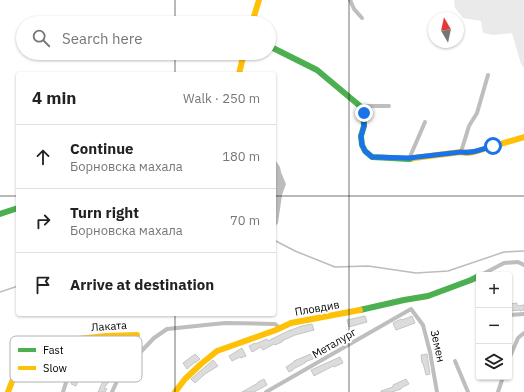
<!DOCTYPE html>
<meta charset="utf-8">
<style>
:root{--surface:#fff;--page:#f6f6f6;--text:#222;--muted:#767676;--line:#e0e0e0}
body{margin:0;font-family:"IBM Plex Sans",sans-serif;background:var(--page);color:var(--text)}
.controls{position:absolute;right:12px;bottom:12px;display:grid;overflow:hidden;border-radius:4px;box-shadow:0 1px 3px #0004}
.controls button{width:36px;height:36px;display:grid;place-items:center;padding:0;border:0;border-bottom:1px solid var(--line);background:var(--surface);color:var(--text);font:20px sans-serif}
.compass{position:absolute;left:428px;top:12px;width:36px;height:36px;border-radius:50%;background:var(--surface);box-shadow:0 1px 3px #0004;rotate:351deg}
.stop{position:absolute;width:12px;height:12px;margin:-9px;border:3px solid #1a73e8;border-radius:50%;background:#fff}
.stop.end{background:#1a73e8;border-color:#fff;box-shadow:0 1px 4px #0008}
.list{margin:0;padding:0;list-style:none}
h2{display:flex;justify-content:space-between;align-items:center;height:52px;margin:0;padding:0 16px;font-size:17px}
h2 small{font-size:13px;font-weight:400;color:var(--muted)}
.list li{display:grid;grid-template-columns:26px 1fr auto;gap:12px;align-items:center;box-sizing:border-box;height:64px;padding:0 16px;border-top:1px solid var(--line)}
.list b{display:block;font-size:15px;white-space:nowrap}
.list p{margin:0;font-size:13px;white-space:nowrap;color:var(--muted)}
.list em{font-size:13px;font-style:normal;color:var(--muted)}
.icon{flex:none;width:22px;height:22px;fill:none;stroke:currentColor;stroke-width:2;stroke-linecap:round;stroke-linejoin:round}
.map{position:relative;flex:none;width:524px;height:392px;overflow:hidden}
.search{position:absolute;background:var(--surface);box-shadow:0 1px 3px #0004;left:16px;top:16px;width:260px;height:44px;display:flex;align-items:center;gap:10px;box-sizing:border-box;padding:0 14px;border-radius:22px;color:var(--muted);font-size:15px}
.panel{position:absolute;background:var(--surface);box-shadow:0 1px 3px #0004;left:16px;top:72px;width:260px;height:244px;border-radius:4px}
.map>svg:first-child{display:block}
.green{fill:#eaeaea}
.water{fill:#bcbcbc}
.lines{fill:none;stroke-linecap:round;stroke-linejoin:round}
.stream{stroke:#bcbcbc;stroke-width:1.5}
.building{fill:#dcdcdc;stroke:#c5c5c5}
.street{stroke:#bebebe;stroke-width:4}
.fast{stroke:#4caf50;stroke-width:6}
.slow{stroke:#ffc107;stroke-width:6}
.route{stroke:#1a73e8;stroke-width:5}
.grid{fill:none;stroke:#000;stroke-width:1;stroke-opacity:0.55}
.labels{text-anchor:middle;stroke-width:4;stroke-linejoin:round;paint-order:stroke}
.street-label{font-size:11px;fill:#000;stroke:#fff}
.key{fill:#fff;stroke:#b2b2b2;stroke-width:1}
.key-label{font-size:11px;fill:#000}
</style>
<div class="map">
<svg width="524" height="392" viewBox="0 0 524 392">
<rect width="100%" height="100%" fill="#fff"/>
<!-- green -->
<path class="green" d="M454 0H524V68L521 64 512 33 493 35 483 33 481 21 463 18 455 8Z"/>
<!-- water -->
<path class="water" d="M274 158 280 167 281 172 286 184 282 195 278 223 274 228Z"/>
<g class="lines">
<!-- stream -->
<path class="stream" d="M274 240 295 251 335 267 368 266 416 273 448 271 504 252 524 251
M0 292 18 286"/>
</g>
<!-- building -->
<path class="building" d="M517 303V306L524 305V310L520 311V310L510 311 509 304Z
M365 316 367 322 349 327 347 320Z
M412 316 415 323 396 330 393 323 401 319 402 320Z
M312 324 314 330 295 335 282 341V342L275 345 274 344 263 350 261 347 252 352 249 346 255 343V344L267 339 268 341 288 331 302 326Z
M242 348 246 356 241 358 240 357 232 361 229 356Z
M313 353 315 358 305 362V363L293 369V370L289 372 286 367 294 362V361Z
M195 354 200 359 195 363V362L187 369 183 363Z
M427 354 430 374 426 375 423 363H422L421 355Z
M340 357 343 363 334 367 333 366 314 376 311 370Z
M213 360 218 366 205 374 195 383 191 379Z
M79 367 86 371 82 377 80 375 76 386 71 384 76 373Z
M103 373 111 379 104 388 107 389 105 392H98L103 381 99 378Z
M264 379 267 385 254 392H242L258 383V382Z
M406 379 409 384 401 388V389L392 392H381V391L393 387V385Z"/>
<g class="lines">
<!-- street -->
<path class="street" d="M350 0 354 9 362 18
M360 106H389
M461 152 469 126 477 113 488 75
M409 159 425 122
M481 275 504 263 518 262 524 265
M509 315 524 314
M509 359 518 338 524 333
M455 361 468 392
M63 392 69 373 83 353 104 337
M112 392 117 381 131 362 154 338 167 329 225 323 275 324 280 328
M266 392 411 309 423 325 430 352 437 392
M498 392 503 377"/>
<!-- fast -->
<path class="fast" d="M269 46 317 70 360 106 363 113 364 126 361 136 362 145 365 151 372 157 409 159 414 158
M0 214 18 208
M360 310 404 300 428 296 471 280 479 276"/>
<!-- slow -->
<path class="slow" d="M252 23 259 0
M239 74 244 53
M414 158 461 152 467 153 474 152 524 137
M8 392 15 374 32 360 51 348 78 339 106 336 137 335
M175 392 185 379 201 364 217 351 276 330 291 323 360 310"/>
</g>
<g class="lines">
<!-- route -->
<path class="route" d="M364 113V126L361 136 362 145 365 151 372 157 409 158 461 152C472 154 482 149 493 146"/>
</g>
<!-- grid -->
<path class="grid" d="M175 0V23M349 0V392M175 53V74M0 196H18M274 196H524M175 314V392"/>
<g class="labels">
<!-- street labels -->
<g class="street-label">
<text transform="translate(317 308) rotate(-10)" y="4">Пловдив</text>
<text transform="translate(109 326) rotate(-4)" y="4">Лаката</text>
<text transform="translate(334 343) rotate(-30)" y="4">Металург</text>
<text transform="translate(438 346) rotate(77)" y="4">Земен</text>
</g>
</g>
<!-- legend -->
<rect x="10" y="336" width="132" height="46" rx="6" class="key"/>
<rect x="18" y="348" width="18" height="4" fill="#4caf50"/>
<rect x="18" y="366" width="18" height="4" fill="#ffc107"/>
<g class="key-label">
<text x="43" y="354">Fast</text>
<text x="43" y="372">Slow</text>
</g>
</svg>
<div class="controls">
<button>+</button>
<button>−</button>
<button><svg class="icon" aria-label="layers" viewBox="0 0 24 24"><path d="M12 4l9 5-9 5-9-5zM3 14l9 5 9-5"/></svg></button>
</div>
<svg class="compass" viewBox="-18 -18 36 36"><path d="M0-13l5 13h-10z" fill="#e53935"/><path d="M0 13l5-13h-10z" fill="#767676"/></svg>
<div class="stop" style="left:493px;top:146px"></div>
<div class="stop end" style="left:364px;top:113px"></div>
<div class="search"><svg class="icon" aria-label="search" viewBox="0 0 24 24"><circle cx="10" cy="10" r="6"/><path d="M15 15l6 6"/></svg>Search here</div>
<section class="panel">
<h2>4 min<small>Walk · 250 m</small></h2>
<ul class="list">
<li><svg class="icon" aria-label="ahead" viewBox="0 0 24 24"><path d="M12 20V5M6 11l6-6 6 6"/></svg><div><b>Continue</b><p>Борновска махала</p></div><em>180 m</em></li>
<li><svg class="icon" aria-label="right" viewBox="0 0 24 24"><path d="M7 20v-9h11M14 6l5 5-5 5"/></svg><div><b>Turn right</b><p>Борновска махала</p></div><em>70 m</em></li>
<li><svg class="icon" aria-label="arrive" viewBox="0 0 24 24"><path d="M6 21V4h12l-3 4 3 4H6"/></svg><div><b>Arrive at destination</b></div></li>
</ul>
</section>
</div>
